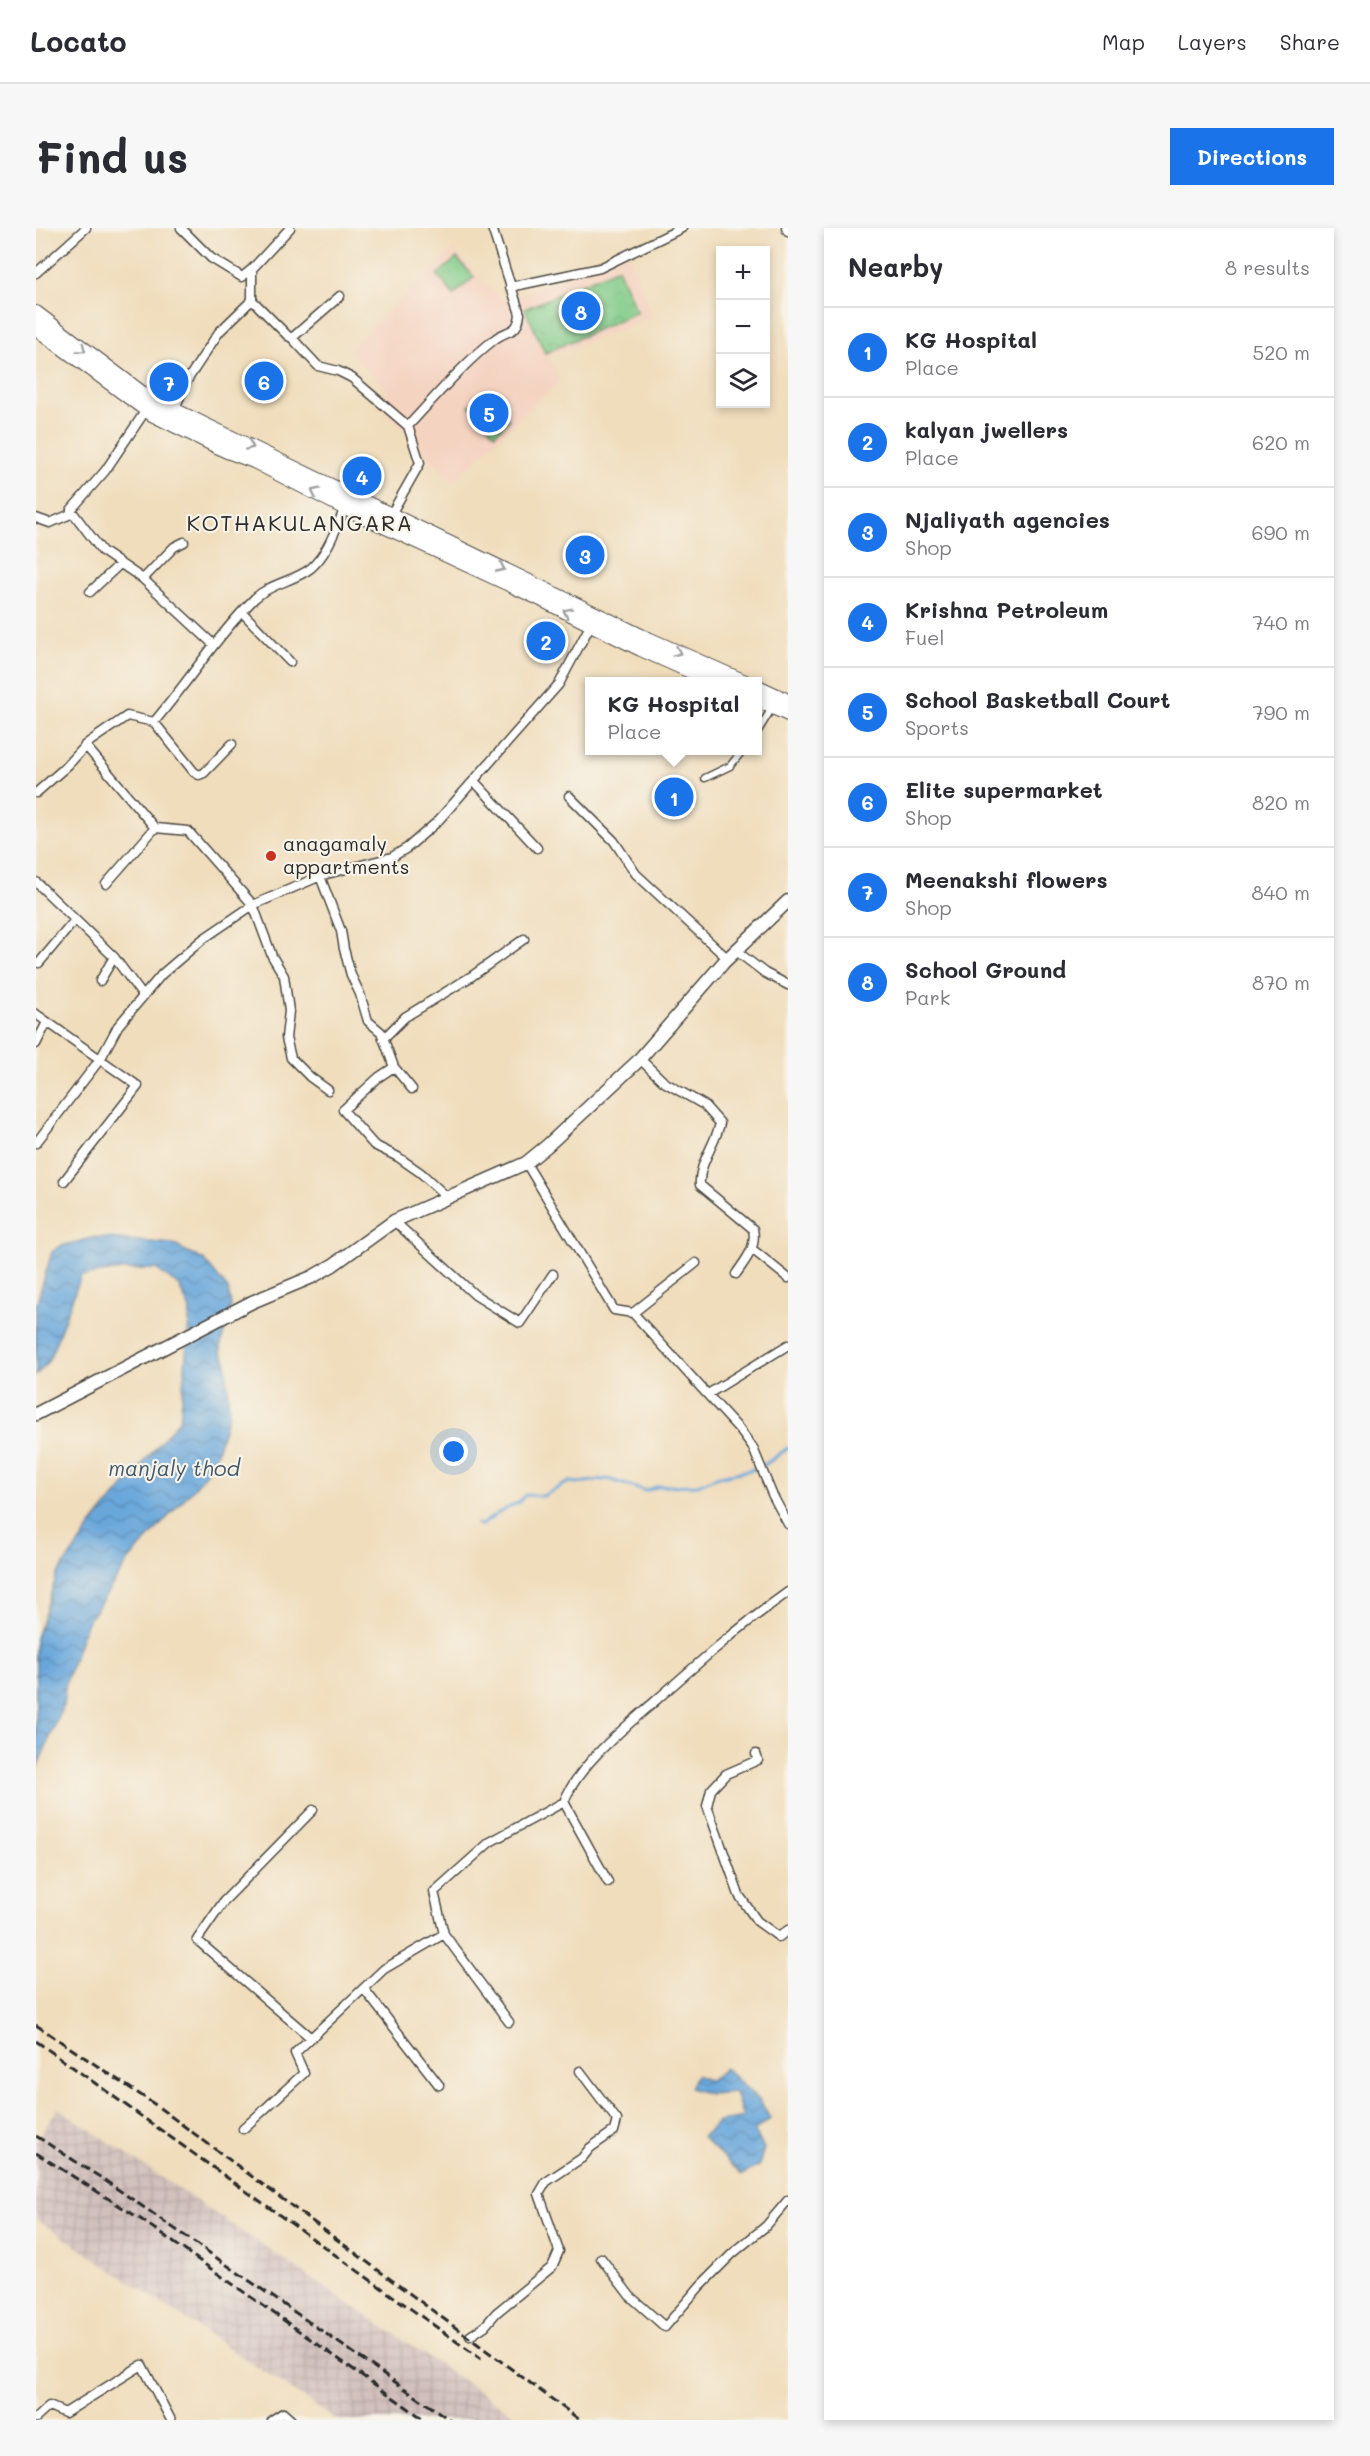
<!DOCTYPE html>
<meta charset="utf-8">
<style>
:root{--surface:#fff;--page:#f7f7f7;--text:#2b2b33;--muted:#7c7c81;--line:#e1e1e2;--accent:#1a73e8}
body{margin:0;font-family:Mali,sans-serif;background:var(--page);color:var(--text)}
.controls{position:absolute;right:18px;top:18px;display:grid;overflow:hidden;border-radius:0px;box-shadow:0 3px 9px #0003}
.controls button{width:54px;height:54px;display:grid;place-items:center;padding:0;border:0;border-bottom:2px solid var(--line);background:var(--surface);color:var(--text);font:30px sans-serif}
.you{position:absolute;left:418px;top:1224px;width:21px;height:21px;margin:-15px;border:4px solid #fff;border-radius:50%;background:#1a73e8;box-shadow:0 0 0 9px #1a73e833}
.badge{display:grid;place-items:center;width:39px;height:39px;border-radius:50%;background:var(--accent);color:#fff;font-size:20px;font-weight:700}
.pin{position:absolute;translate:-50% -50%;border:3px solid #fff;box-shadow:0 2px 6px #0006}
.popup{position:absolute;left:549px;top:449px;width:177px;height:78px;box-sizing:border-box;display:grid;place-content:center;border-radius:0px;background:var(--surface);filter:drop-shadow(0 2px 4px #0005);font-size:20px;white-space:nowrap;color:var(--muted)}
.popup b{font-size:22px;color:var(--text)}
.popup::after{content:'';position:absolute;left:50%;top:100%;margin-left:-12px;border:12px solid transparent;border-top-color:var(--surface)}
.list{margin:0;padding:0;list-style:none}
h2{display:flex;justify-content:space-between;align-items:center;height:78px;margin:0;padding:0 24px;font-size:26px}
h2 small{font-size:20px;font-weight:400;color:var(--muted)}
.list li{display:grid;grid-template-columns:39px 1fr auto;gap:18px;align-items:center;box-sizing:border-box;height:90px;padding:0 24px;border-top:2px solid var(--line)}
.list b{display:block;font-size:22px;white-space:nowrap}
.list p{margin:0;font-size:20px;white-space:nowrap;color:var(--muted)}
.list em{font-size:20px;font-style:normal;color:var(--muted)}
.icon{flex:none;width:33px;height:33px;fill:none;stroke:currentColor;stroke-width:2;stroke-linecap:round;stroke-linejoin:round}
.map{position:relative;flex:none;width:752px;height:2192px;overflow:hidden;border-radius:0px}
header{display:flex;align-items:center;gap:36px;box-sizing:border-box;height:84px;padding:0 30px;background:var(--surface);border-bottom:2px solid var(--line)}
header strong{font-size:28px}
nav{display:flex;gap:33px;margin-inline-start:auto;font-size:21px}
.intro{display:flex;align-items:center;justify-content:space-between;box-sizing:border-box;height:144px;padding:0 36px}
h1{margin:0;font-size:42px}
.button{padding:15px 27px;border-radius:0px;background:var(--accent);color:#fff;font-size:21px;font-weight:700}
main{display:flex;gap:36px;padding:0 36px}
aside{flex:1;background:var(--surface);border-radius:0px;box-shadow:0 3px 9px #0003}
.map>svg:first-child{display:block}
.built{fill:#f5d3c1}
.industrial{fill:url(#industrial-grid)}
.park{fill:url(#park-crowns);stroke:#567b5a;stroke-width:1.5}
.pitch{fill:#81cb89;stroke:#567b5a;stroke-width:1.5}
.water{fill:url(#water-waves);stroke:#4a6983;stroke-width:1.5}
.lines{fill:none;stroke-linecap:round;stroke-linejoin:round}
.stream{stroke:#69a7db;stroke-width:3}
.pedestrian-casing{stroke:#494641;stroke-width:9}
.minor-casing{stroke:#494641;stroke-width:11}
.secondary-casing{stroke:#494641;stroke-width:15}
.trunk-casing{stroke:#494641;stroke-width:16}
.pedestrian{stroke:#fff;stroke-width:6}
.minor{stroke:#fff;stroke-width:8}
.secondary{stroke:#fff;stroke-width:12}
.trunk{stroke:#fff;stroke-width:14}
.rail{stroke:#2b2b2b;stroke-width:3;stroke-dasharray:9 4.5;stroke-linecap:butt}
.oneway{stroke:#a0a0a0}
.poi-dot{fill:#c8321e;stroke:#f7f3e8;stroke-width:2}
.labels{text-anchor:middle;stroke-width:4.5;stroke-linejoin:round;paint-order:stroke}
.poi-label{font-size:20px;fill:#2b2b2b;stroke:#f7f3e8;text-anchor:start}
.water-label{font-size:21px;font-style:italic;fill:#415669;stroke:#f7f3e8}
.quarter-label{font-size:22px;letter-spacing:1.5px;fill:#2b2b2b;stroke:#f7f3e8}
</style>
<header>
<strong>Locato</strong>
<nav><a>Map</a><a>Layers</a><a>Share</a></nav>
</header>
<div class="intro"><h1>Find us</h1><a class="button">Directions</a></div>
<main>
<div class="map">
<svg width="752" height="2192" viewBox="0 0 752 2192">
<defs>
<pattern id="industrial-grid" width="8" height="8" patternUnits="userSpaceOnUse" patternTransform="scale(1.5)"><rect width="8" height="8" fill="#d1c0bc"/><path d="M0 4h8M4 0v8" fill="none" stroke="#b4a5a2"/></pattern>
<pattern id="park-crowns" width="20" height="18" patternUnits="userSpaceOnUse" patternTransform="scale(1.5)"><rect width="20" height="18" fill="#81cb89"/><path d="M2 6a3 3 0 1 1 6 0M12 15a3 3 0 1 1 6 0" fill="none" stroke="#70ae76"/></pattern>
<pattern id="water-waves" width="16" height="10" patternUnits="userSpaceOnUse" patternTransform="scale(1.5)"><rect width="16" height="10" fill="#69a7db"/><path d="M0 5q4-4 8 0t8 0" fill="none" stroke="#5788b2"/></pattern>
</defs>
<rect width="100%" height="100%" fill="#f7f3e8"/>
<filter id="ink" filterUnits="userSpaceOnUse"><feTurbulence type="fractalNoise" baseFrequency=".0167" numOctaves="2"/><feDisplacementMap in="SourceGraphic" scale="12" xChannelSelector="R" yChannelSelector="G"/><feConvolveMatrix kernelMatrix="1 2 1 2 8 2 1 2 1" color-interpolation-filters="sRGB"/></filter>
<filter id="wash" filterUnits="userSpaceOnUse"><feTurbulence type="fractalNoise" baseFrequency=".008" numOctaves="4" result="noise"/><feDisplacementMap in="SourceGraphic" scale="24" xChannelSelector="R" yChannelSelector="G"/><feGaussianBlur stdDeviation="1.35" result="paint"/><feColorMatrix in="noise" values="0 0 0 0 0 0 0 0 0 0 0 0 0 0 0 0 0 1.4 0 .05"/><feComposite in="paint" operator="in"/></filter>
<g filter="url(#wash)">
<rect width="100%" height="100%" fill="#f0ddbc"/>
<!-- built -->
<path class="built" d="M417 21 467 73 593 24 617 89 514 129 523 153 417 254 341 175 352 164 312 122Z"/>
<!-- industrial -->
<path class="industrial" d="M22 1880 486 2192H300L0 1991V1913Z"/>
<!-- park -->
<path class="park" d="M421 30 438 49 418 67 401 47Z
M582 40 601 84 509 125 489 81Z"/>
<!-- pitch -->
<path class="pitch" d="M448 164 473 192 459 206 433 178Z"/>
<!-- water -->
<path class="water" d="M60 1009 136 1016 168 1032 192 1061 195 1077 185 1116V1124L190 1133 193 1184 180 1227 167 1250 93 1332 50 1396 30 1453 27 1478 0 1542V1410L21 1347 58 1294 144 1191 154 1082 143 1058 120 1041 85 1042 45 1048 13 1132 0 1148V1078L16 1024 25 1018Z
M689 1840 725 1874 734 1891 718 1903 728 1920 723 1938 706 1947 666 1909 683 1894 707 1889 699 1864 673 1866 654 1860 660 1847 674 1853Z"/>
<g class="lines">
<!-- stream -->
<path class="stream" d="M727 1238 752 1220
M441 1296 446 1297 462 1285 483 1274 489 1267 507 1268 533 1254 543 1255 572 1251 609 1263 623 1258 662 1257 680 1249 723 1240"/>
</g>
</g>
<g filter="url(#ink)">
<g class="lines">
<!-- pedestrian casing -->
<g class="pedestrian-casing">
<path id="pedestrian" d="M722 503 736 480
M669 550 694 538 707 522"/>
</g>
<!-- minor casing -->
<g class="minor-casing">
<path id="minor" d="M145 0 175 30 206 49 216 41
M750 0 752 4
M0 45 50 0
M474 59 564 40 646 0
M216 72 252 108 256 110 282 138 302 143 316 150 372 198
M256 110 304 68
M110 182 69 243 35 282 66 323 107 351 178 417
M138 182 152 151 183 104 216 72V41L254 0
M354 288 384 235 372 198C400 168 427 136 459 111 471 101 482 107 484 86L456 0
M0 290 14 295 37 285
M107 351 138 319 148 314
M54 364 84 336
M206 384 254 434
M118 494 158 544 163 547 168 545 196 516
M49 517 119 600
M438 553 501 620
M0 565 32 537 53 514 91 488 118 494C152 454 181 408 219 370 235 355 259 353 275 340 292 325 300 300 309 280
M533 568 578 613 600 646 691 730
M284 648 305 703 308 721 315 747 324 766 332 793 345 804 358 839 376 861
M0 654 78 729 64 753
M70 656 119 600 152 603 217 677 236 728 248 748 253 783 250 810 255 830 274 849 292 862
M699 722 729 745 752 757
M78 729 107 768
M3 735 39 692
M0 786 102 858 28 953
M347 811 369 789 436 748 488 711
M0 816 11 794
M604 831 628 854 668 877 684 895C680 916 662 936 664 957L717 1001C721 1020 710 1031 700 1046
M358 839 343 849 307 882 338 917 362 929 385 945 412 970
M0 915 65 830 82 798 126 746 167 711 217 677 287 647 356 629 371 620 401 594 523 456 555 396
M490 935 578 1082 597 1085 703 1201 717 1220 736 1266 752 1296
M358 993 439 1067 484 1095 517 1046
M716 1021 752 1050
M597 1085 660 1035
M672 1166 752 1117
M720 1526 722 1532 690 1546 675 1562 671 1578 703 1667 721 1693 743 1709 752 1702
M528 1574 572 1654
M408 1706 473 1794
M328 1761 403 1857
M275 1810 161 1712 188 1673 277 1582
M207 1901 268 1845 259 1825 348 1741 408 1706 398 1664 454 1614 528 1574C542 1537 587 1501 617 1475 661 1436 704 1398 752 1364
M565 2030 594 2068 629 2099 664 2058 696 2026 730 1998 752 1972
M434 2108 449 2098 460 2085 516 2039 523 2023 503 1966 510 1954 546 1930 554 1920 578 1903 581 1892 544 1843
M0 2190 13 2178 29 2185 106 2137 135 2192
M236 2192 247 2185 255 2192"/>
</g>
<!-- secondary casing -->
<g class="secondary-casing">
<path id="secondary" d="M0 1186 216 1074 276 1049 297 1037 358 993 490 935 512 917 601 834 688 734 752 673"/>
</g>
<!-- trunk casing -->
<g class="trunk-casing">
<path id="trunk" d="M0 85 111 169 605 408 709 454
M0 100 116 186 191 223 218 233 309 280 503 370 605 421 679 454
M722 459 752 473
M722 472 752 486"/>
</g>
<!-- pedestrian -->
<use href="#pedestrian" class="pedestrian"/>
<!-- minor -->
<use href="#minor" class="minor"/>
<!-- secondary -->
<use href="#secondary" class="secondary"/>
<!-- trunk -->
<use href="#trunk" class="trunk"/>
<!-- rail -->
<path class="rail" d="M0 1797 121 1878 544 2192
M0 1813 445 2131
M0 1908 67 1951 414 2192
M0 1925 103 1990 389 2192"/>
</g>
<!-- one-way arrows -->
<defs><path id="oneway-chevron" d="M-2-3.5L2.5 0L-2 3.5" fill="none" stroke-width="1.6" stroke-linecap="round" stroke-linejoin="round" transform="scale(1.5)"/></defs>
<g class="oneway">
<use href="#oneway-chevron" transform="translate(46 121) rotate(37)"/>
<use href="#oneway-chevron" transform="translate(214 218) rotate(24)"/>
<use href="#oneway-chevron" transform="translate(279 264) rotate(-153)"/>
<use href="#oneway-chevron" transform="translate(465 340) rotate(25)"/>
<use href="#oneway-chevron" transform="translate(531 384) rotate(-154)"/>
<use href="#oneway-chevron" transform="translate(641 424) rotate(24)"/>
</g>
</g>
<!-- markers -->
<circle class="poi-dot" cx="235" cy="628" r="6"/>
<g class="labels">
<!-- poi labels -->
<g class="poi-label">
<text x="247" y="623">anagamaly<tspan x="247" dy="23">appartments</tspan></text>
</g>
<!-- water labels -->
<g class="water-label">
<text x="138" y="1248">manjaly thod</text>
</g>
<!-- quarter labels -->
<g class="quarter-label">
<text x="264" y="303">KOTHAKULANGARA</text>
</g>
</g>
</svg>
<div class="controls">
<button>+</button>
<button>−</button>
<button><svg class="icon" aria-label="layers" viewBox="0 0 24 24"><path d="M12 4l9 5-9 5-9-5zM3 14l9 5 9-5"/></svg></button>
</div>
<div class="you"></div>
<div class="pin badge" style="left:638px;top:569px">1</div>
<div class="popup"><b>KG Hospital</b>Place</div>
<div class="pin badge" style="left:510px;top:413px">2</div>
<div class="pin badge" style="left:549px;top:327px">3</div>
<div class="pin badge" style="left:326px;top:248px">4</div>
<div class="pin badge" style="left:453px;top:185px">5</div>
<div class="pin badge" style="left:228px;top:153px">6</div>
<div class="pin badge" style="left:133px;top:154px">7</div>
<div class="pin badge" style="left:545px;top:83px">8</div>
</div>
<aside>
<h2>Nearby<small>8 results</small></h2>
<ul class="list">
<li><span class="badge">1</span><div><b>KG Hospital</b><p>Place</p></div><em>520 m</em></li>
<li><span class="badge">2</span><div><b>kalyan jwellers</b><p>Place</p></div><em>620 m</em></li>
<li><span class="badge">3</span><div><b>Njaliyath agencies</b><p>Shop</p></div><em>690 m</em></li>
<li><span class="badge">4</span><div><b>Krishna Petroleum</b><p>Fuel</p></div><em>740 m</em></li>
<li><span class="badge">5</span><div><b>School Basketball Court</b><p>Sports</p></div><em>790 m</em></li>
<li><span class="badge">6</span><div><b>Elite supermarket</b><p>Shop</p></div><em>820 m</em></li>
<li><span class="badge">7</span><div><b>Meenakshi flowers</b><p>Shop</p></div><em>840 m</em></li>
<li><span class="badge">8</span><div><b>School Ground</b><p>Park</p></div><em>870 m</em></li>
</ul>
</aside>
</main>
